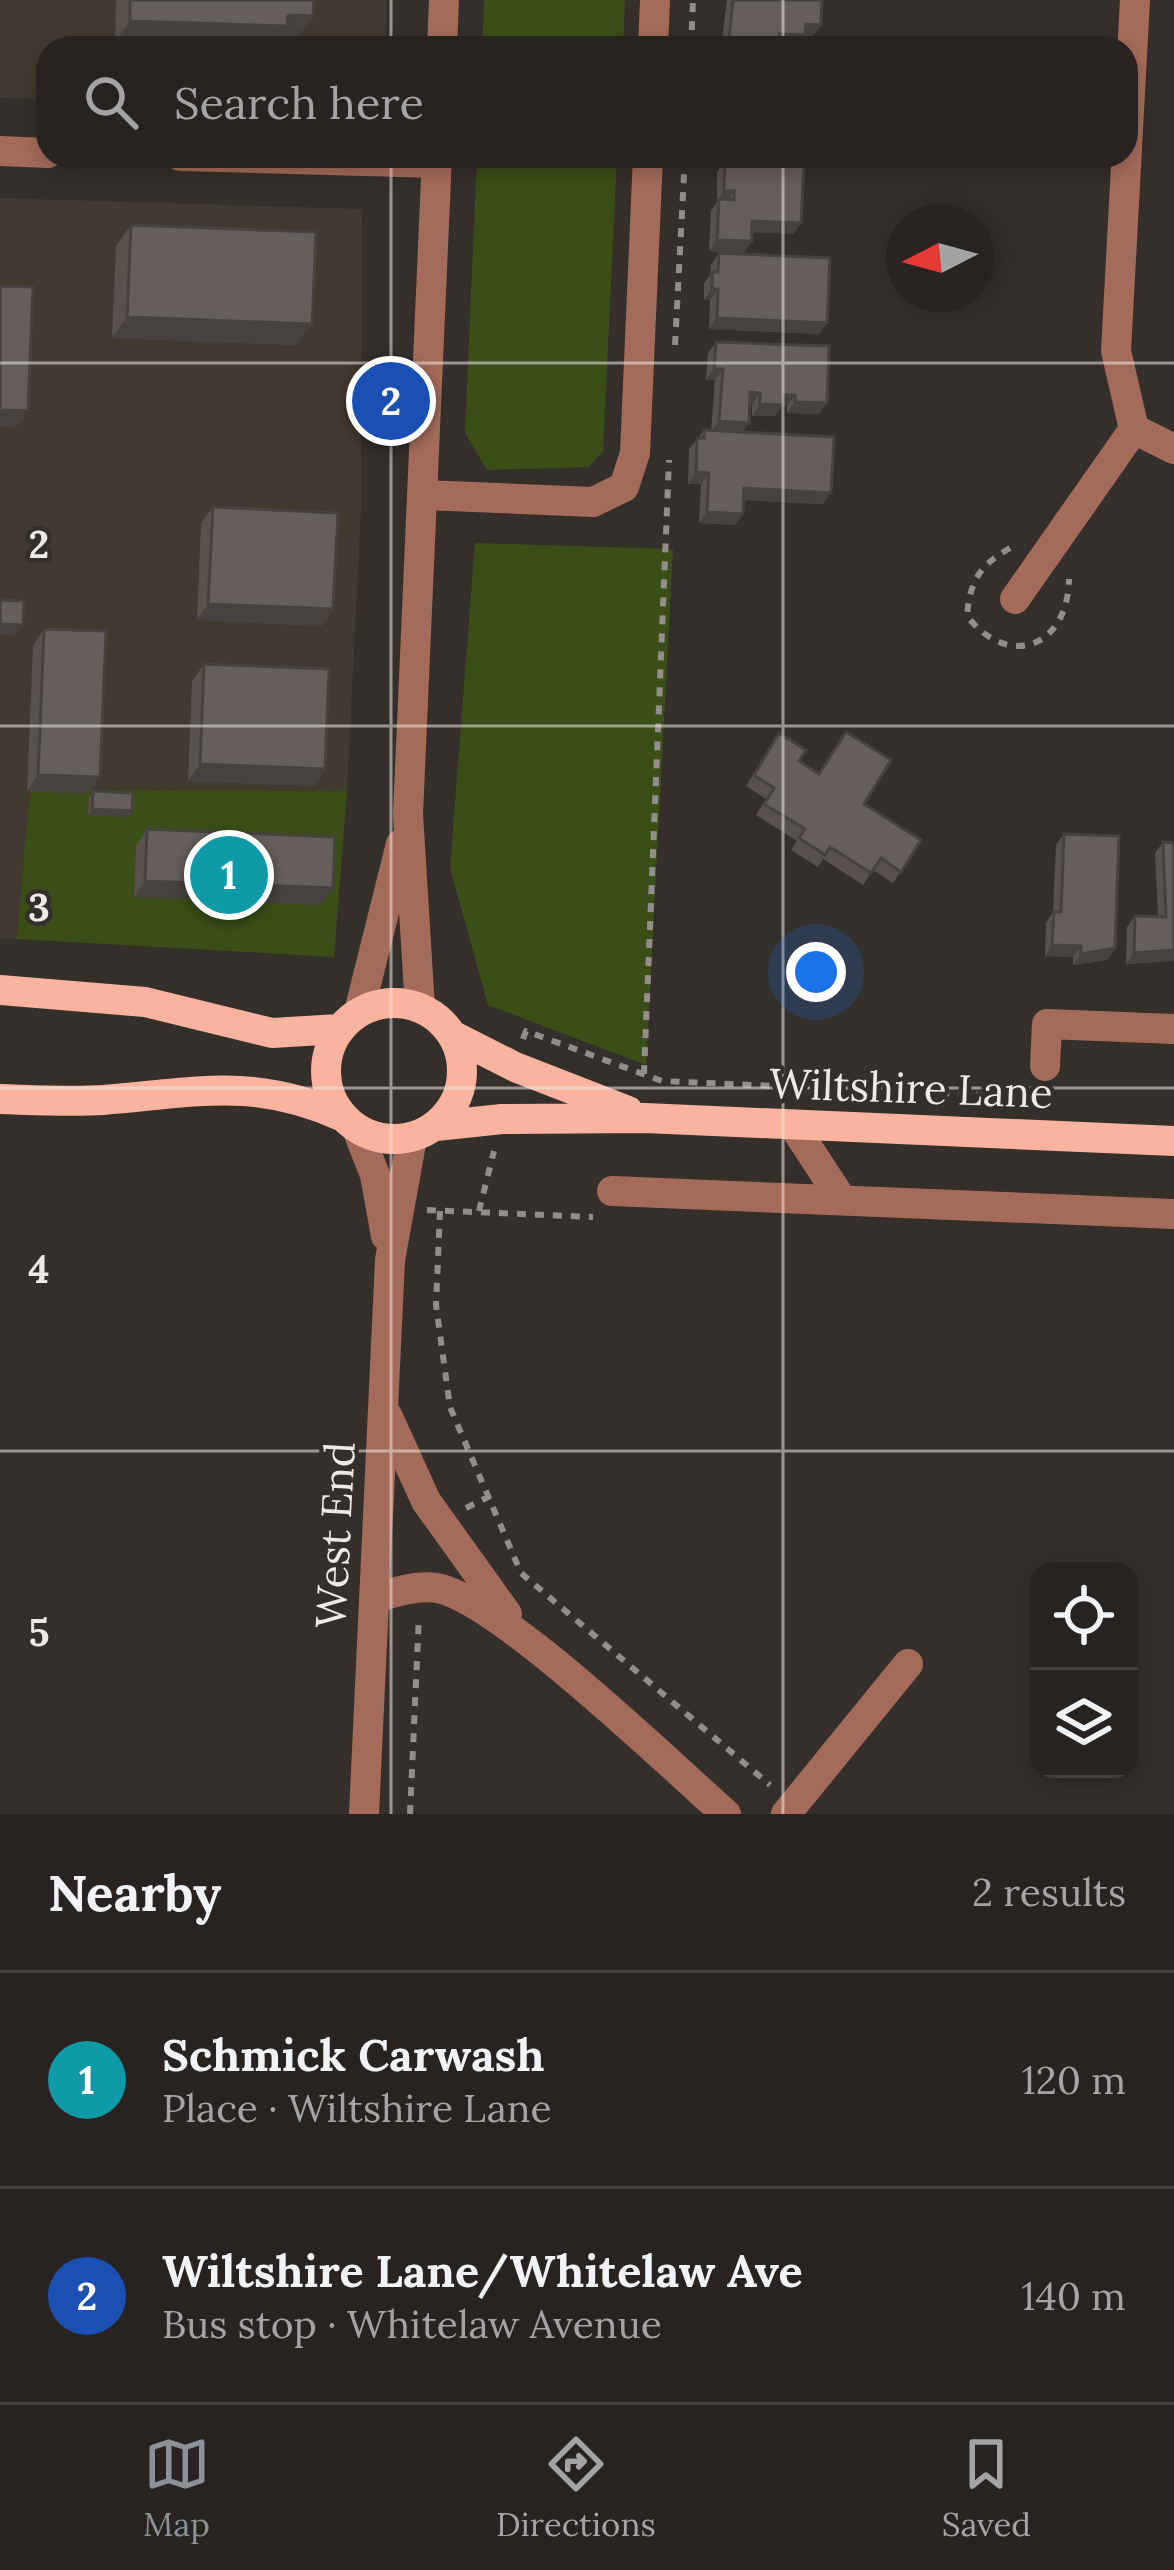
<!DOCTYPE html>
<meta charset="utf-8">
<style>
:root{--surface:#282320;--page:#342f2d;--text:#f1f3f6;--muted:#a5a4a5;--line:#44403e;--accent:#8c9099}
body{margin:0;font-family:Lora,serif;background:var(--page);color:var(--text)}
.controls{position:absolute;right:36px;bottom:36px;display:grid;overflow:hidden;border-radius:24px;box-shadow:0 6px 18px #0003}
.controls button{width:108px;height:108px;display:grid;place-items:center;padding:0;border:0;border-bottom:3px solid var(--line);background:var(--surface);color:var(--text);font:60px sans-serif}
.compass{position:absolute;left:886px;top:204px;width:108px;height:108px;border-radius:50%;background:var(--surface);box-shadow:0 6px 18px #0003;rotate:264deg}
.you{position:absolute;left:816px;top:972px;width:42px;height:42px;margin:-30px;border:9px solid #fff;border-radius:50%;background:#1a73e8;box-shadow:0 0 0 18px #1a73e833}
.badge{display:grid;place-items:center;width:78px;height:78px;border-radius:50%;background:var(--accent);color:#fff;font-size:39px;font-weight:700}
.pin{position:absolute;translate:-50% -50%;border:6px solid #fff;box-shadow:0 3px 12px #0006}
.list{margin:0;padding:0;list-style:none}
h2{display:flex;justify-content:space-between;align-items:center;height:156px;margin:0;padding:0 48px;font-size:51px}
h2 small{font-size:39px;font-weight:400;color:var(--muted)}
.list li{display:grid;grid-template-columns:78px 1fr auto;gap:36px;align-items:center;box-sizing:border-box;height:216px;padding:0 48px;border-top:3px solid var(--line)}
.list b{display:block;font-size:45px;white-space:nowrap}
.list p{margin:0;font-size:39px;white-space:nowrap;color:var(--muted)}
.list em{font-size:39px;font-style:normal;color:var(--muted)}
.icon{flex:none;width:66px;height:66px;fill:none;stroke:currentColor;stroke-width:2;stroke-linecap:round;stroke-linejoin:round}
.map{position:relative;flex:none;width:1174px;height:1814px;overflow:hidden}
.search{position:absolute;background:var(--surface);box-shadow:0 6px 18px #0003;left:36px;right:36px;top:36px;height:132px;display:flex;align-items:center;gap:30px;box-sizing:border-box;padding:0 42px;border-radius:36px;color:var(--muted);font-size:45px}
.sheet{height:588px;background:var(--surface)}
nav{display:flex;justify-content:space-around;align-items:center;box-sizing:border-box;height:168px;border-top:3px solid var(--line);background:var(--surface);font-size:33px;color:var(--muted)}
nav a{display:grid;justify-items:center;gap:6px}
nav .on{color:var(--accent)}
.map>svg:first-child{display:block}
.built{fill:#423930}
.green{fill:#394f17}
.lines{fill:none;stroke-linecap:round;stroke-linejoin:round}
.path{stroke:#938e8b;stroke-width:6;stroke-dasharray:9 9;stroke-linecap:butt}
.minor{stroke:#a46b5a;stroke-width:30}
.major{stroke:#fab39e;stroke-width:30}
.wall{fill:#58514d}
.shaded-wall{fill:#47423f}
.building{fill:#665e5a;stroke:#47423f;stroke-width:3}
.grid{fill:none;stroke:#ede9e6;stroke-width:3;stroke-opacity:0.55}
.labels{text-anchor:middle;stroke-width:9;stroke-linejoin:round;paint-order:stroke}
.street-label{font-size:42px;fill:#ede9e6;stroke:#352f2b}
.grid-label{font-size:39px;text-anchor:middle;font-weight:bold;fill:#ede9e6;stroke:#352f2b;stroke-width:9;stroke-linejoin:round;paint-order:stroke}
</style>
<div class="map">
<svg width="1174" height="1814" viewBox="0 0 1174 1814">
<rect width="100%" height="100%" fill="#352f2b"/>
<!-- built -->
<path class="built" d="M0 0H387L385 48H48V99L0 98Z
M0 198 362 209 361 512 347 791 31 789 17 939H0Z"/>
<!-- green -->
<path class="green" d="M484 0H625L623 48H482Z
M477 156H617L603 451 588 467 487 470 465 433Z
M475 543 673 549 646 1065 488 1005 450 868Z
M30 789 347 791 334 957 17 939Z"/>
<g class="lines">
<!-- path -->
<path class="path" d="M691 48 693 0
M675 345 685 156
M1010 548C979 566 970 581 967 616 1009 670 1068 647 1069 579
M523 1039 526 1031 662 1081 1004 1096
M644 1074 669 460
M427 1210 593 1217
M440 1211 436 1305 450 1407 521 1573 770 1785
M479 1211 494 1151
M466 1508 490 1496
M410 1814 419 1616"/>
<!-- minor -->
<path class="minor" d="M1135 0 1116 351 1134 429 1174 449
M442 48 444 0
M653 48 655 0
M0 151 48 153
M180 156 437 163
M424 495 593 502 624 487 635 453 648 156
M1015 599 1134 429
M420 1008 408 814 437 156
M359 1012 401 844
M1045 1066 1047 1024 1174 1029
M793 1125 842 1200
M357 1129 375 1175 386 1236
M612 1191 1174 1214
M387 1415 426 1501 507 1614
M374 1599C393 1592 416 1585 437 1588 499 1599 670 1765 726 1814
M364 1814 390 1260 412 1138
M786 1814 908 1664"/>
<!-- major -->
<path class="major" d="M0 990 145 1002 272 1033 339 1029
M326 1071a68 68 0 1 1 136 0a68 68 0 1 1-136 0Z
M452 1035 515 1067 628 1111
M0 1099C34 1100 69 1102 103 1100 194 1093 254 1076 343 1117
M436 1126 502 1119 645 1118 1174 1141"/>
</g>
<!-- wall -->
<path class="wall" d="M116 0H314L298 37 279 36 272 47 115 42Z
M727 0H822L821 25 813 36H804L797 46 721 48Z
M721 156H800L795 163 801 223 793 234 752 232V241L744 253 709 251 711 211 717 202V172L724 162H721Z
M131 225 312 324 297 345 112 338 116 246Z
M719 253 827 323 819 334 709 329 710 300H704V283L710 275 711 265Z
M716 342 829 346 819 414 787 413V406H782L775 416H752V404H750L749 423 742 432 823 504 744 500 743 514 735 525 699 523 701 484H688L689 449 704 430 711 431 715 380H706L708 353Z
M213 507 322 626 197 620 201 523Z
M44 629 100 777 88 794 27 791 33 645Z
M204 664 314 786 188 781 192 681Z
M779 733 799 761 921 840 893 883 873 870 863 885 823 859 818 867 791 850 797 841 756 815 766 799 746 786Z
M93 791 132 811 128 817 88 815 89 797Z
M147 829 333 888 321 905 134 897 136 846Z
M1064 834 1115 948 1107 960 1073 965V957L1045 956 1046 923 1053 912 1056 845Z
M1163 842 1174 843V961L1126 964 1127 927 1135 916 1158 917 1155 853Z"/>
<!-- shaded-wall -->
<path class="shaded-wall" d="M288 15 313 16 298 37 279 36 272 47 115 42 130 21Z
M806 24 821 25 813 36H804L797 46 778 45 777 48H757L760 44 779 34Z
M725 156H800L794 165 721 162Z
M724 191H734L726 202H716Z
M752 221 801 223 793 234 745 232Z
M717 240 752 241 744 253 709 251Z
M712 289H718L710 300H704Z
M127 317 312 324 297 345 112 338Z
M717 318 827 323 819 334 709 329Z
M714 369H723L715 380H706Z
M750 392 760 393 752 404H742Z
M784 395H795L787 406H782L775 416H752L760 404Z
M795 402 827 403 819 414 787 413Z
M0 410 28 411 16 428 0 427Z
M719 421 749 423 741 434 711 433Z
M696 472 709 473 701 484H688Z
M744 488 831 493 823 504 737 500Z
M707 512 743 514 735 525 699 523Z
M208 604 333 609 322 626 197 620Z
M0 624 23 625 15 636 0 635Z
M200 764 325 769 314 786 188 781Z
M38 775 100 777 88 794 27 791Z
M92 809 132 811 128 817 88 815Z
M145 881 333 888 321 905 134 897Z
M1052 945 1081 946 1073 957 1045 956Z
M1115 948 1107 960 1073 965 1081 954Z
M1174 950V961L1126 964 1134 953Z"/>
<!-- building -->
<path class="building" d="M130 0H314L313 16 288 15 287 26 130 21Z
M733 0H822L821 25 806 24 805 35 779 34V45L760 44V48H728Z
M725 160 804 164 801 223 752 221V241L717 240 719 199 734 200V191H724Z
M131 225 316 232 312 324 127 317Z
M719 253 830 258 827 323 717 318 718 289H712V272H718Z
M0 286 33 287 28 411 0 410Z
M716 342 829 346 827 403 795 402V395H784L783 405 760 404V393L750 392 749 423 719 421 723 369H714Z
M704 430 834 437 831 493 744 488 743 514 707 512 709 473 696 472 697 438H704Z
M213 507 338 513 333 609 208 604Z
M0 600 24 601 23 625 0 624Z
M44 629 106 631 100 777 38 775Z
M204 664 329 669 325 769 200 764Z
M846 732 891 760 864 804 921 840 901 872 881 858 871 873 830 847 825 855 799 838 805 829 764 804 774 788 754 775 779 733 806 750 799 761 819 774Z
M93 791 133 793 132 811 92 809Z
M147 829 335 837 333 888 145 881Z
M1064 834 1119 836 1115 948 1081 954V946L1052 945 1054 912H1061Z
M1163 842 1174 843V950L1134 953 1135 916 1166 917Z"/>
<!-- grid -->
<path class="grid" d="M391 0V48M783 0V48M391 156V1814M783 156V1814M0 363H1174M0 726H1174M0 1088H1174M0 1451H1174"/>
<g class="labels">
<!-- street labels -->
<g class="street-label">
<text transform="translate(911 1088) rotate(2)" y="15">Wiltshire Lane</text>
<text transform="translate(335 1535) rotate(-87)" y="15">West End</text>
</g>
</g>
<g class="grid-label">
<text x="39" y="558">2</text>
<text x="39" y="921">3</text>
<text x="39" y="1283">4</text>
<text x="39" y="1646">5</text>
</g>
</svg>
<div class="controls">
<button><svg class="icon" aria-label="locate" viewBox="0 0 24 24"><circle cx="12" cy="12" r="6"/><path d="M12 2v4M12 18v4M2 12h4M18 12h4"/></svg></button>
<button><svg class="icon" aria-label="layers" viewBox="0 0 24 24"><path d="M12 4l9 5-9 5-9-5zM3 14l9 5 9-5"/></svg></button>
</div>
<svg class="compass" viewBox="-18 -18 36 36"><path d="M0-13l5 13h-10z" fill="#e53935"/><path d="M0 13l5-13h-10z" fill="#a5a4a5"/></svg>
<div class="you"></div>
<div class="pin badge" style="left:229px;top:875px;background:#0f9aa8">1</div>
<div class="pin badge" style="left:391px;top:401px;background:#1a4fb4">2</div>
<div class="search"><svg class="icon" aria-label="search" viewBox="0 0 24 24"><circle cx="10" cy="10" r="6"/><path d="M15 15l6 6"/></svg>Search here</div>
</div>
<section class="sheet">
<h2>Nearby<small>2 results</small></h2>
<ul class="list">
<li><span class="badge" style="background:#0f9aa8">1</span><div><b>Schmick Carwash</b><p>Place · Wiltshire Lane</p></div><em>120 m</em></li>
<li><span class="badge" style="background:#1a4fb4">2</span><div><b>Wiltshire Lane/Whitelaw Ave</b><p>Bus stop · Whitelaw Avenue</p></div><em>140 m</em></li>
</ul>
</section>
<nav>
<a class="on"><svg class="icon" aria-label="map" viewBox="0 0 24 24"><path d="M3 6l6-2 6 2 6-2v14l-6 2-6-2-6 2zM9 4v14M15 6v14"/></svg>Map</a>
<a><svg class="icon" aria-label="directions" viewBox="0 0 24 24"><path d="M12 3l9 9-9 9-9-9zM9 14v-3h6M13 9l2 2-2 2"/></svg>Directions</a>
<a><svg class="icon" aria-label="saved" viewBox="0 0 24 24"><path d="M7 4h10v16l-5-4-5 4z"/></svg>Saved</a>
</nav>
